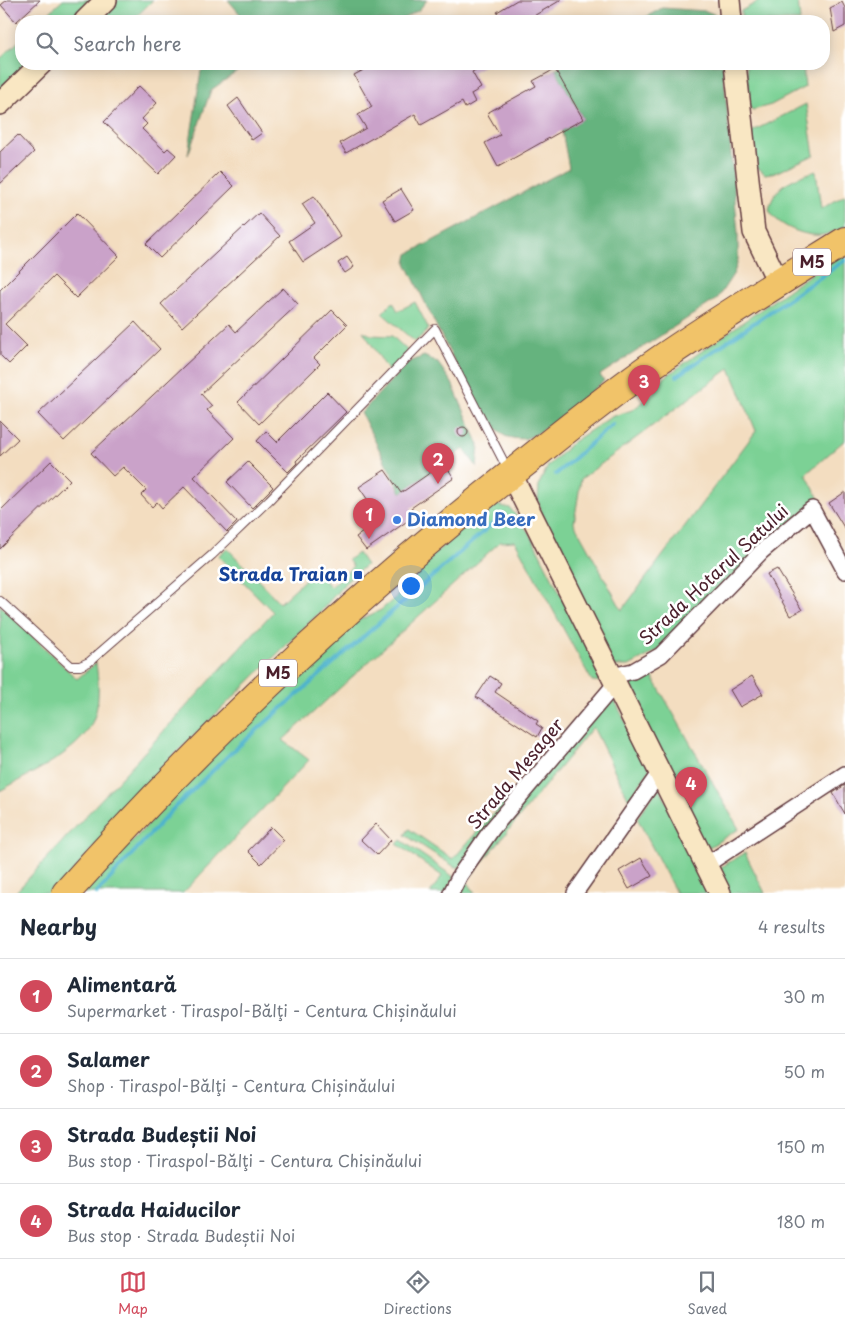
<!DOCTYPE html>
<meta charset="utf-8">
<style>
:root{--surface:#fff;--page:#f6f6f7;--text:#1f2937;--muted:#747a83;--line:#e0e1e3;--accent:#d1495b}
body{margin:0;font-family:"Playpen Sans",sans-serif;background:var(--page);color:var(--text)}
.you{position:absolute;left:410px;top:585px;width:18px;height:18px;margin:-12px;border:4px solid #fff;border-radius:50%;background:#1a73e8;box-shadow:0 0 0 8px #1a73e833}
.badge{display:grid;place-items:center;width:32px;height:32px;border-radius:50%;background:var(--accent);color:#fff;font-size:16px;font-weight:700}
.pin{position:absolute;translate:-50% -41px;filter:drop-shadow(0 1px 2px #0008)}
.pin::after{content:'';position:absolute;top:26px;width:18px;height:15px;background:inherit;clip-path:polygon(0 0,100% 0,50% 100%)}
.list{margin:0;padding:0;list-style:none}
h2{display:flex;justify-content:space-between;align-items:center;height:65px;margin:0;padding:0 20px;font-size:21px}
h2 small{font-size:16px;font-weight:400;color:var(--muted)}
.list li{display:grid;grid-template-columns:32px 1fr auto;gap:15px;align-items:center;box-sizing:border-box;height:75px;padding:0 20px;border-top:1px solid var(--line)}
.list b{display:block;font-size:19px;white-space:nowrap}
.list p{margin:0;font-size:16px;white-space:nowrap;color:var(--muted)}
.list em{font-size:16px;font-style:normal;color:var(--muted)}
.icon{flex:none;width:28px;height:28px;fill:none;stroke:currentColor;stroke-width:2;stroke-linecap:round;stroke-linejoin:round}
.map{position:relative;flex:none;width:845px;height:893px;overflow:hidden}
.search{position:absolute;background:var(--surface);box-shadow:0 2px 12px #0003;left:15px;right:15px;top:15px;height:55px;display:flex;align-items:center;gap:12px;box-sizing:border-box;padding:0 18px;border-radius:20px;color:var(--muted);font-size:19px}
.sheet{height:365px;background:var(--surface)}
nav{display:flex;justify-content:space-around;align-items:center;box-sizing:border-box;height:70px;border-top:1px solid var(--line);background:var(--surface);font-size:14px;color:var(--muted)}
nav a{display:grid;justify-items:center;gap:2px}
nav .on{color:var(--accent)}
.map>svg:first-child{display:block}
.green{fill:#7cd195;stroke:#637860;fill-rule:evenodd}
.forest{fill:#65b37e;stroke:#586954}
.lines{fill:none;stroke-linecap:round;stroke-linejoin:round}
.stream{stroke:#4eb3cd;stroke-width:4}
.building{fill:#caa2c9}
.lane-casing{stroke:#633c41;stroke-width:10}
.street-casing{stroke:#633c41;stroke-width:18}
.secondary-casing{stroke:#633c41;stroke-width:24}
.highway-casing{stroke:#633c41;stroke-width:30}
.lane{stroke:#fff;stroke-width:8}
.street{stroke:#fff;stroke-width:15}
.secondary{stroke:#f9e7c3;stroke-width:21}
.highway{stroke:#f1c369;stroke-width:28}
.shop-dot{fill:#3f7fe0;stroke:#fff;stroke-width:2}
.transit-dot{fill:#1a4fb4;stroke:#fff;stroke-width:2}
.labels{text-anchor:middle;stroke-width:5;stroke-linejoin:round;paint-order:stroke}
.shield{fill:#fff;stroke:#80626b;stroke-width:1}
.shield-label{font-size:16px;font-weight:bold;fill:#4a1f2b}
.shop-label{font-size:18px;font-weight:bold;fill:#366cbe;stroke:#fff;text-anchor:start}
.transit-label{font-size:18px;font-weight:bold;fill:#164399;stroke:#fff;text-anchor:end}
.street-label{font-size:18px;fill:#4a1f2b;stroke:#fff}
</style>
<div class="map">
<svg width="845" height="893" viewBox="0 0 845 893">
<rect width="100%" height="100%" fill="#fff"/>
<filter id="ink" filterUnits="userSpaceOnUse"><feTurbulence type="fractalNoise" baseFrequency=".02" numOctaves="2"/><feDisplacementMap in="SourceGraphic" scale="10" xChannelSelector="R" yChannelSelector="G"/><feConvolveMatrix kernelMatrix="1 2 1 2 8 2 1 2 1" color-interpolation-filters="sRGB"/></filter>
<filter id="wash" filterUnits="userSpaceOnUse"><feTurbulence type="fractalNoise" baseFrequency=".0096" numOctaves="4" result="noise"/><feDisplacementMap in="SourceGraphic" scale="20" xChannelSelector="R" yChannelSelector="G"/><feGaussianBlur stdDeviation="1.12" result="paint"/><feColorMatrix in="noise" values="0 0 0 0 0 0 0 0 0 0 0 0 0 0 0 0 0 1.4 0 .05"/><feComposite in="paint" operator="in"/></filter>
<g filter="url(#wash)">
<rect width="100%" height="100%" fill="#f3ddc0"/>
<!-- green -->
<path class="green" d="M63 0H94L72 21H40Z
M118 0H153L132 21H96Z
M761 0H798L800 21H742L741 11Z
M21 39V64H29L0 92V59Z
M746 64H803L805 87 771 105 753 110 750 108Z
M806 104 814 155 777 172 765 174 757 167 751 132Z
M816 171 821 209 845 195V227C838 230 829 234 822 235 805 237 777 226 769 210 774 185 793 178 816 171Z
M845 250V440L806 474 819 499 760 549 659 650 629 666H614L545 529 538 500 539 484 548 466 573 442 611 417 632 410 650 397 665 377ZM730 368 756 431 622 610 574 523 581 479Z
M393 302 398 311 415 302 429 329 415 342 382 313Z
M363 331 371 335 392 336 408 351 389 372Z
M497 505 510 508 530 534 605 682 592 681 515 541 500 542 283 740 309 760 183 893H84L224 743 357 621 381 610 410 585 434 554 476 516Z
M227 548 280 603 315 570 331 587 353 566 348 560 358 553 366 565 346 582 321 611 165 764 55 893H15L273 612 218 556Z
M0 605 77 679 96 663C99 684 101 711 88 730 71 756 27 775 0 791Z
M648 669 739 829 706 849 622 682Z
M612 695 650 770 629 800 593 727 467 881 475 893H455L494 831Z
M594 699 460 867H455L405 835 409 829 453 859Z
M659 787 713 893H676L637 818Z
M401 840 454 877 446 893H430L442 876 397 844Z
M745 853 765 893H727L716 870Z"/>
<!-- forest -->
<path class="forest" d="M228 0H427L419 10 399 21H246Z
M662 8 706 11 716 15 719 21H639Z
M208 64H248L211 90 188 155 201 71Z
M564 64H723L738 233V260L734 273 717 299 600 375 604 381C585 396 549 431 527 438 523 440 509 438 505 436 478 420 423 297 406 263L408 254 569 168 562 131 583 119 555 69Z
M424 356 438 363 452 383 479 445 477 467 464 449 401 493 361 413 407 363Z"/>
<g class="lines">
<!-- stream -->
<path class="stream" d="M677 376 845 260
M556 474 613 424
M97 893 172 810 233 751 491 525 503 519"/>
</g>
<g id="blocks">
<!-- building -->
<path class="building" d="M7 0H40L16 22 1 5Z
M517 0H561L525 21H503L497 12Z
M842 2 845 8V26L834 32 830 8Z
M375 64H486L472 72 481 88 471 94 475 102 465 108 462 102 421 125 415 114 346 153 340 143 366 128 358 115 372 107 354 75Z
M555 69 583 119 498 167 485 143 500 135 487 113 536 86 533 81Z
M139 86 157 103 142 119 147 124 142 129 165 151 168 148 176 155 158 174 104 122Z
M238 98 262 133 252 140 228 106Z
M18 135 34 152 0 184V152Z
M220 172 234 186 160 258 146 244Z
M401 189 414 210 395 221 382 200Z
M314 196 341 237 303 262 289 241 315 223 302 204Z
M77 213 119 256 76 298 54 276 5 324 27 346 9 364 0 355V290Z
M259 213 280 236 182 327 161 304Z
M347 257 354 267 345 273 338 263Z
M283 288 298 304 201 394 212 406 207 410 234 438 194 477 237 522 227 532 184 487 162 508 157 502 152 507 141 495 146 490 123 467 113 476 91 453 229 324 236 332Z
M332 310 347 325 314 358 320 364 259 424 238 402Z
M135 322 160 349 64 441 38 414Z
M327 392 346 412 296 461 297 463 288 472 257 441 266 431 277 442Z
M0 421 18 439 0 456Z
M458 432a5 5 0 1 1 10 0a5 5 0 1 1-10 0Z
M51 461 70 480 0 549V511Z
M248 462 273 487 252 508 227 482Z
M444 463 454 478 411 508 416 515 366 550 356 537 377 522 370 512 374 509 359 487 385 470 401 493Z
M845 492V529L829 503Z
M777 569 802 610 790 616 767 574Z
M490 676 501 683 495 692 538 721 536 724 542 728 537 737 476 697Z
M752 676 763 694 740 707 730 690Z
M845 785V814L833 793Z
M376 824 391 840 377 855 361 840Z
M271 827 284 840 261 864 248 851Z
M641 858 652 876 629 889 619 871Z"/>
</g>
</g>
<g filter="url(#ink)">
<use href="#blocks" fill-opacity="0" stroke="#633c41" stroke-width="1"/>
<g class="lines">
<!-- lane casing -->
<g class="lane-casing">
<path id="lane" d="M0 601 71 666H80L89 662 212 555 269 500 435 329 508 470"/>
</g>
<!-- street casing -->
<g class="street-casing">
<path id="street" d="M612 676 633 671 661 655 762 551 812 509 845 571
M706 865 845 774
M451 893 460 875 492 829 616 683
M575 893 660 772"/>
</g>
<!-- secondary casing -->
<g class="secondary-casing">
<path id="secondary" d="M729 0 731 21
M85 21 106 0
M735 64 754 232 778 282
M0 104 41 64
M511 474 720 893"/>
</g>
<!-- highway casing -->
<g class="highway-casing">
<path id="highway" d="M66 893C205 737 357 595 521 466 565 431 609 395 655 363 717 320 781 281 845 241"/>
</g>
<!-- lane -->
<use href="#lane" class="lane"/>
<!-- street -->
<use href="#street" class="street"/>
<!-- secondary -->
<use href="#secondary" class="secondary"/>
<!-- highway -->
<use href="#highway" class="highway"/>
</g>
</g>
<!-- markers -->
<circle class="shop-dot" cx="397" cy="520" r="5"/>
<rect class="transit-dot" x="353" y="570" width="10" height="10" rx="2.5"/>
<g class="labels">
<!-- shield labels -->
<g class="shield">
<rect x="793" y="248.5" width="38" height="27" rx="4"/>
<rect x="259" y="659.5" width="38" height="27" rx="4"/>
</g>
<g class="shield-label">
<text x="812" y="268">M5</text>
<text x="278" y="679">M5</text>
</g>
<!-- shop labels -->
<g class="shop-label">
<text x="407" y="526">Diamond Beer</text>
</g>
<!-- transit labels -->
<g class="transit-label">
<text x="348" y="581">Strada Traian</text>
</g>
<!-- street labels -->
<g class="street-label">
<text transform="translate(714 575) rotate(-43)" y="6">Strada Hotarul Satului</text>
<text transform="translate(516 774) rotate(-50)" y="6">Strada Mesager</text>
</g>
</g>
</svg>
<div class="you"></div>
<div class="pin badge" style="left:369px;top:539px">1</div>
<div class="pin badge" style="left:438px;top:484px">2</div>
<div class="pin badge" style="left:644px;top:406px">3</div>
<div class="pin badge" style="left:691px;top:808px">4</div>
<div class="search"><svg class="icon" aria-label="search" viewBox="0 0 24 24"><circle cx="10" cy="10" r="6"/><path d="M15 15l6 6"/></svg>Search here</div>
</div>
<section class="sheet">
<h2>Nearby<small>4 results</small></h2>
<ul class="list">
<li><span class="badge">1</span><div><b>Alimentară</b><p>Supermarket · Tiraspol-Bălţi - Centura Chișinăului</p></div><em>30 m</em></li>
<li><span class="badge">2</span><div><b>Salamer</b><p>Shop · Tiraspol-Bălţi - Centura Chișinăului</p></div><em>50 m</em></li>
<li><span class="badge">3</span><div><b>Strada Budeștii Noi</b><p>Bus stop · Tiraspol-Bălţi - Centura Chișinăului</p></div><em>150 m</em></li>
<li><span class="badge">4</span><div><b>Strada Haiducilor</b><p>Bus stop · Strada Budeștii Noi</p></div><em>180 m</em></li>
</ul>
</section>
<nav>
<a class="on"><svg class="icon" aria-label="map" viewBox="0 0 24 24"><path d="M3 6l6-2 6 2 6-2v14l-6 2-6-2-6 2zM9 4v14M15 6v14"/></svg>Map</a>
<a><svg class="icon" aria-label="directions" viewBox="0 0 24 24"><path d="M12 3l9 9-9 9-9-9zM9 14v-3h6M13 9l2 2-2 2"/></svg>Directions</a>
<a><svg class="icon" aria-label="saved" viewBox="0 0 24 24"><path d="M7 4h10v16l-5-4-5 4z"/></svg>Saved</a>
</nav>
